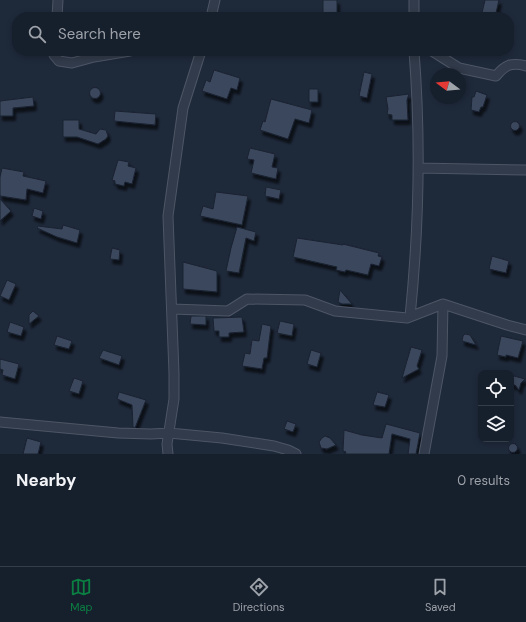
<!DOCTYPE html>
<style>
:root{--surface:#161f2c;--page:#232c38;--text:#f1f3f6;--muted:#9ea2a9;--line:#353d48;--accent:#0b8043}
body{margin:0;font-family:"DM Sans",sans-serif;background:var(--page);color:var(--text)}
.controls{position:absolute;right:12px;bottom:12px;display:grid;overflow:hidden;border-radius:8px;box-shadow:0 2px 6px #0003}
.controls button{width:36px;height:36px;display:grid;place-items:center;padding:0;border:0;border-bottom:1px solid var(--line);background:var(--surface);color:var(--text);font:20px sans-serif}
.compass{position:absolute;left:430px;top:68px;width:36px;height:36px;border-radius:50%;background:var(--surface);box-shadow:0 2px 6px #0003;rotate:286deg}
.list{margin:0;padding:0;list-style:none}
h2{display:flex;justify-content:space-between;align-items:center;height:52px;margin:0;padding:0 16px;font-size:17px}
h2 small{font-size:13px;font-weight:400;color:var(--muted)}
.icon{flex:none;width:22px;height:22px;fill:none;stroke:currentColor;stroke-width:2;stroke-linecap:round;stroke-linejoin:round}
.map{position:relative;flex:none;width:526px;height:454px;overflow:hidden}
.search{position:absolute;background:var(--surface);box-shadow:0 2px 6px #0003;left:12px;right:12px;top:12px;height:44px;display:flex;align-items:center;gap:10px;box-sizing:border-box;padding:0 14px;border-radius:16px;color:var(--muted);font-size:15px}
.sheet{height:112px;background:var(--surface)}
nav{display:flex;justify-content:space-around;align-items:center;box-sizing:border-box;height:56px;border-top:1px solid var(--line);background:var(--surface);font-size:11px;color:var(--muted)}
nav a{display:grid;justify-items:center;gap:2px}
nav .on{color:var(--accent)}
.map>svg:first-child{display:block}
.building{fill:#3a475b;stroke:#1a2231;filter:url(#shadow)}
.lines{fill:none;stroke-linecap:round;stroke-linejoin:round}
.street-casing{stroke:#4d5665;stroke-width:11}
.street{stroke:#323b4b;stroke-width:9}
</style>
<div class="map">
<svg width="526" height="454" viewBox="0 0 526 454">
<defs>
<filter id="shadow"><feDropShadow dx="2.5" dy="4.5" stdDeviation="1" flood-color="#0009"/></filter>
</defs>
<rect width="100%" height="100%" fill="#1e293a"/>
<!-- building -->
<path class="building" d="M323 0H337V17H323Z
M485 0H499L495 17H481Z
M214 70 240 78 237 90 231 88 227 99 202 91 206 80 210 82Z
M364 72 372 74 367 98 359 96Z
M89.5 93a5.5 5.5 0 1 1 11 0a5.5 5.5 0 1 1-11 0Z
M309 89H318V102H309Z
M476 91 487 95 483 107H481L479 112 471 110 472 97H474Z
M409 94 407 100 408 120H392V115L387 114 388 109 386 97Z
M33 97 34 106 13 108V116H0V101Z
M271 99 312 110 309 123 295 119 288 139 260 130 263 121 265 122Z
M115 111 156 114 155 125 114 121Z
M63 120H79V129L96 134 100 129 106 130 108 136 106 139 98 144 77 137H63Z
M510.5 126a4.5 4.5 0 1 1 9 0a4.5 4.5 0 1 1-9 0Z
M250 148 275 154 272 167 278 168 276 179 251 173 254 160 247 159Z
M118 160 129 162 128 166 136 168 132 184 125 182 124 186 115 184V181L112 180Z
M2 168 24 172 23 176 46 181 43 193 27 189 26 200 0 196V177Z
M266 187 281 190 279 199 265 196Z
M216 192 248 196 242 225 200 216 203 206 213 209Z
M0 199 11 211 0 221Z
M34 208 43 211 41 219 32 216Z
M63 225 80 230 77 243 57 237 37 228 38 226 62 229Z
M237 227 256 232 254 241 246 238 239 273 226 271 231 248Z
M297 238 343 245V244L379 253 378 256 382 257 379 266 371 264 368 275 346 270 345 272 336 270 337 267 293 257Z
M112 248 120 250 119 260 110 259Z
M492 256 509 261 506 273 489 269Z
M183 262 217 271V292L183 289Z
M7 280 16 284 9 300 0 296Z
M340 290 352 304H342L338 302Z
M33 311 39 316 29 324V315Z
M191 316H206V325L190 324Z
M242 317 244 332 229 333V337H219V331H214L213 318Z
M280 321 294 324 292 336 277 333Z
M10 322 24 327 21 336 7 332Z
M262 324 271 326 267 358H264L262 369 242 366 245 353 250 354 252 340 259 341Z
M465 334 470 335 476 345 462 341 463 336Z
M57 336 72 341 69 349 54 345Z
M501 336 523 341 518 358 506 355V357L497 355Z
M411 347 422 350 417 366 419 369 402 378Z
M103 350 122 356 119 365 99 358Z
M311 350 321 353 317 367 307 364Z
M0 359 19 364 15 379 2 375 3 370 0 369Z
M514 376 525 379 521 383 519 390 515 385H511V379Z
M74 378 83 381 79 394 69 391Z
M119 392 146 400 135 428 133 427 132 405 117 399Z
M377 392 389 395 385 407 373 405Z
M287 421 296 424 293 432 284 429Z
M386 424 420 433 416 454H408L410 439 392 434 389 454H345L346 452 343 451 344 430 362 435 382 438Z
M325 436 330 438 336 445 327 449 321 448 319 442 322 438Z
M27 438 41 442 38 454H23Z
M508.5 448a4.5 4.5 0 1 1 9 0a4.5 4.5 0 1 1-9 0Z"/>
<g class="lines">
<!-- street casing -->
<g class="street-casing">
<path id="street" d="M57 17 58 0
M211 17 215 0
M414 17V0
M54 51V55L59 61 72 63 94 57 130 51
M432 51 459 68 496 76C505 65 511 62 526 66
M418 168 526 170
M172 309 228 311 247 299 305 300 335 311 407 318 443 304 507 325 526 330
M410 317C419 228 421 140 414 51
M0 422 118 433 151 434 169 433 222 438 274 446 288 450 296 454
M168 454 167 444 174 399V373L168 216 183 108 201 51
M424 454 442 356 443 304"/>
</g>
<!-- street -->
<use href="#street" class="street"/>
</g>
</svg>
<div class="controls">
<button><svg class="icon" aria-label="locate" viewBox="0 0 24 24"><circle cx="12" cy="12" r="6"/><path d="M12 2v4M12 18v4M2 12h4M18 12h4"/></svg></button>
<button><svg class="icon" aria-label="layers" viewBox="0 0 24 24"><path d="M12 4l9 5-9 5-9-5zM3 14l9 5 9-5"/></svg></button>
</div>
<svg class="compass" viewBox="-18 -18 36 36"><path d="M0-13l5 13h-10z" fill="#e53935"/><path d="M0 13l5-13h-10z" fill="#9ea2a9"/></svg>
<div class="search"><svg class="icon" aria-label="search" viewBox="0 0 24 24"><circle cx="10" cy="10" r="6"/><path d="M15 15l6 6"/></svg>Search here</div>
</div>
<section class="sheet">
<h2>Nearby<small>0 results</small></h2>
<ul class="list">
</ul>
</section>
<nav>
<a class="on"><svg class="icon" aria-label="map" viewBox="0 0 24 24"><path d="M3 6l6-2 6 2 6-2v14l-6 2-6-2-6 2zM9 4v14M15 6v14"/></svg>Map</a>
<a><svg class="icon" aria-label="directions" viewBox="0 0 24 24"><path d="M12 3l9 9-9 9-9-9zM9 14v-3h6M13 9l2 2-2 2"/></svg>Directions</a>
<a><svg class="icon" aria-label="saved" viewBox="0 0 24 24"><path d="M7 4h10v16l-5-4-5 4z"/></svg>Saved</a>
</nav>
